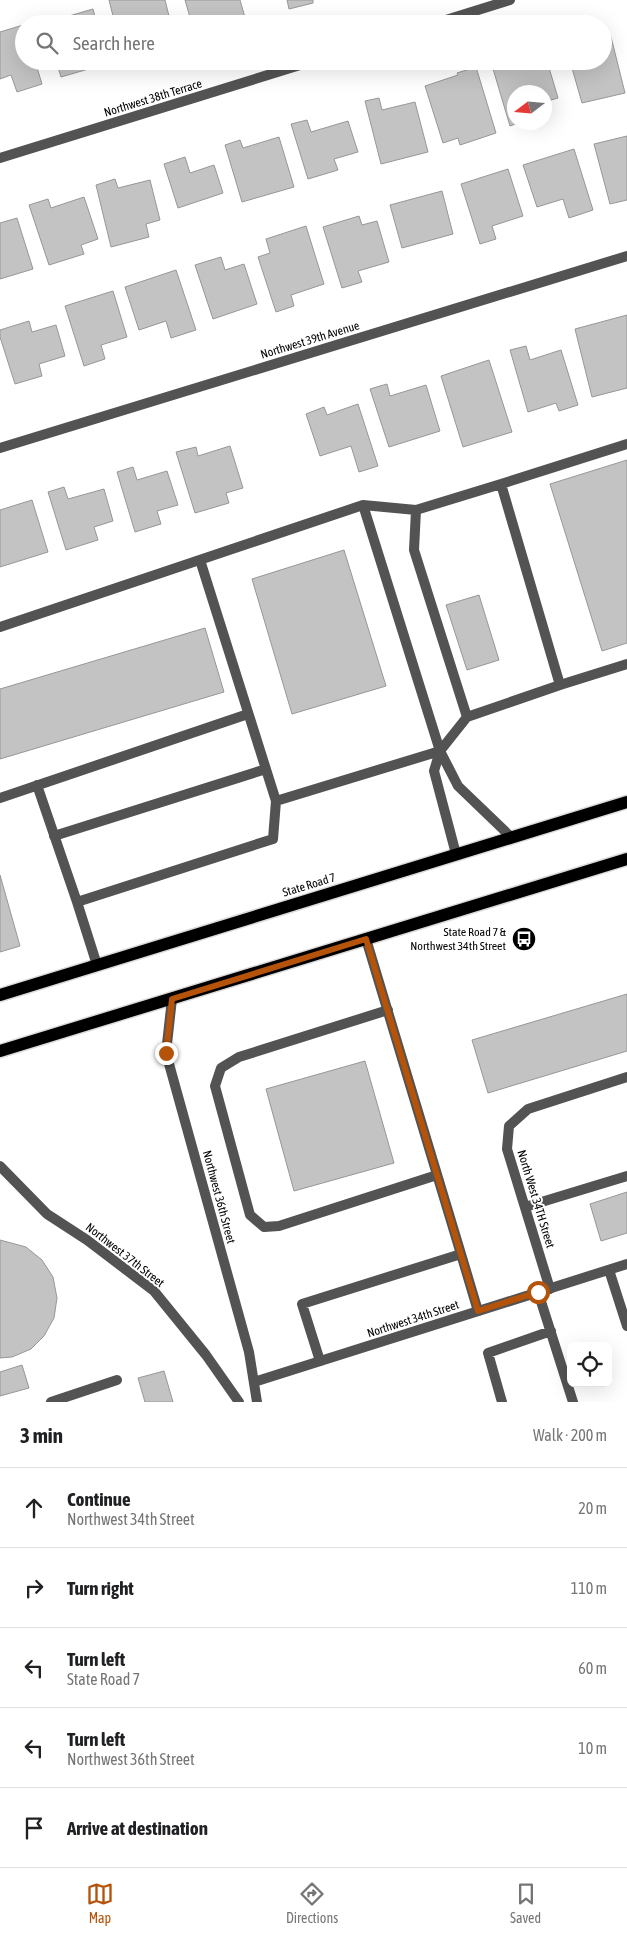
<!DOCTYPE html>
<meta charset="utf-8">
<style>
:root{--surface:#fff;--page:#f6f6f6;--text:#202124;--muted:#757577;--line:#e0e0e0;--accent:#b45309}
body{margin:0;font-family:"Asap Condensed",sans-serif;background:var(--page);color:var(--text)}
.controls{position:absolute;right:15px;bottom:15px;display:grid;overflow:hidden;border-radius:8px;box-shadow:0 5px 20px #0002}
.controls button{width:45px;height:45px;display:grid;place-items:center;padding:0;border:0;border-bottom:1px solid var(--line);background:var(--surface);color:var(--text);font:25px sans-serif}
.compass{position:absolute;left:507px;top:85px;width:45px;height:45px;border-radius:50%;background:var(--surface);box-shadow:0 5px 20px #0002;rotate:254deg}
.stop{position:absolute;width:15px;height:15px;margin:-11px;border:4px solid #b45309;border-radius:50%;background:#fff}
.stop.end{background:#b45309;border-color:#fff;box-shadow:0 1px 5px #0008}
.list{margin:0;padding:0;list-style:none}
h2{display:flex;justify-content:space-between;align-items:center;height:65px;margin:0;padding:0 20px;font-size:21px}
h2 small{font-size:16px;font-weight:400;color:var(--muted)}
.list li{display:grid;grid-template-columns:32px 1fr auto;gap:15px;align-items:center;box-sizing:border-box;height:80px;padding:0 20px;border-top:1px solid var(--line)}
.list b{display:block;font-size:19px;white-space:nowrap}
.list p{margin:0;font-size:16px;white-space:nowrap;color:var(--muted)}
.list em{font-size:16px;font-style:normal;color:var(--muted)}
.icon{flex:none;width:28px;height:28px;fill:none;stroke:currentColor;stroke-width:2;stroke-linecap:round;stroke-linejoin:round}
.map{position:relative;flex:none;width:627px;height:1402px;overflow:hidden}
.search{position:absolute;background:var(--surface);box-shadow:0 5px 20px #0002;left:15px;right:15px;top:15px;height:55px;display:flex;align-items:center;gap:12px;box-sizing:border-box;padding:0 18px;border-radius:28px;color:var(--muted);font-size:19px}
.sheet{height:465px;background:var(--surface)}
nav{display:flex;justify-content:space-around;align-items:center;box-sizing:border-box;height:70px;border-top:1px solid var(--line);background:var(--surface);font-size:14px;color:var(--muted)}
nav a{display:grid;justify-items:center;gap:2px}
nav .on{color:var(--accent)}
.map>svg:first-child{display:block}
.building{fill:#c3c3c3;stroke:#979797}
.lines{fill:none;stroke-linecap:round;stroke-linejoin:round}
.primary-casing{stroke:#dbdbdb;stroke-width:15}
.lane{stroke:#535353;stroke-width:10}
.street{stroke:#535353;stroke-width:10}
.primary{stroke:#000;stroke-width:12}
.route{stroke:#b45309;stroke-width:6}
.labels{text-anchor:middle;stroke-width:4;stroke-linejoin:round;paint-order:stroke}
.street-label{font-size:12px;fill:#000;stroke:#fff}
.poi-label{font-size:12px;fill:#000;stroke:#fff;text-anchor:end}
</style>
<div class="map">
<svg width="627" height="1402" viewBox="0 0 627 1402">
<rect width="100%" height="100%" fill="#fff"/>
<!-- building -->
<path class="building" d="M109 0H165L171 24H115Z
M185 0H240L246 21 237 24H192Z
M287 0H313V3L289 9Z
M93 9 97 24H45V23Z
M23 25 24 61H35L42 84 17 92 11 75 0 79V32Z
M611 37 625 93 582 103 570 61H603V39Z
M56 61H109V63L61 77Z
M495 61H511L512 65 525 61H547L558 98 544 102V92H514V122H521L510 126 491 62Z
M476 67 496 133 460 145 458 138 443 143 425 86 458 75 457 73Z
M379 98 382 110 415 102 428 152 381 164 365 101Z
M307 120 311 132 348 121 358 152 334 159 338 170 308 179 291 124Z
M627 136V200L610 204 594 144Z
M279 137 294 187 242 202 225 145 240 140 243 148Z
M574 149 593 210 569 218 563 199 537 207 523 165Z
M185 157 190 173 214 165 223 193 178 208 164 164Z
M508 169 523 216 492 226 496 239 480 244 461 184Z
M115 179 118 188 150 180 160 220 146 224 149 237 111 247 96 185Z
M442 191 453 234 402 248 390 205Z
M84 197 98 239 81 245 84 254 49 265 29 205 48 199 51 208Z
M359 216 362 225 377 221 389 262 358 271 362 282 342 288 323 227Z
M17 218 33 269 0 279V223Z
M306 226 324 284 291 295 294 306 276 312 258 257 270 253 266 239Z
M221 257 225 270 244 264 257 304 213 319 195 265Z
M176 270 196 330 171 338 166 321 139 330 125 287Z
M113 291 127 337 101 345 105 359 84 366 65 306Z
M627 315V388L592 397 575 329Z
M29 321 32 332 56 325 65 356 39 364 42 376 15 384 0 337V330Z
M526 346 530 360 561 350 578 405 559 411 556 403 528 412 510 350Z
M489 360 512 432 463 447 441 376Z
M387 384 390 396 426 385 440 431 389 447 370 389Z
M358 404 378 466 359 472 351 446 320 456 306 414 324 407 327 415Z
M230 446 243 488 226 493 229 503 195 513 176 452 196 447 198 456Z
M627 460V643L602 651 550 484Z
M133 467 137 480 167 471 178 505 157 511 161 524 135 532 117 472Z
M64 487 68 499 104 489 113 521 94 527 98 540 66 550 48 492Z
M32 500 48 552 0 567V510Z
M344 550 386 686 292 714 252 579Z
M479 595 499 660 467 670 446 605Z
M205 628 224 692 0 759V689Z
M0 875 20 946 0 952Z
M627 994V1051L488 1093 472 1040Z
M365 1061 394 1163 294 1191 266 1089Z
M627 1192V1233L601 1241 590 1204Z
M0 1240 26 1247 42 1260 53 1277 57 1298 54 1318 44 1336 31 1349 12 1357 0 1358Z
M22 1365 29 1388 0 1396V1372Z
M164 1371 173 1402H145L138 1378Z"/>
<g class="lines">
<!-- primary casing -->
<g class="primary-casing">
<path id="primary" d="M0 995 627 802
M0 1051 627 859"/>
</g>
<!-- lane -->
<path class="lane" d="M627 444 501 484 560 685 627 664
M363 505 440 751 458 786 511 837
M416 510 414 550 467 717
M200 560 276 801 440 751
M0 627 363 505 416 510 501 484
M37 785 77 902
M0 798 248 714
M54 836 266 769
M456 854 434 771 440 751 467 717 560 685
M366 939 461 1254
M97 965 77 902 273 839 276 801
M388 1010 239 1057 221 1068 215 1086 250 1215 264 1227 279 1226 437 1175
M525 1207 627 1176
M550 1289 507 1149 509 1126 528 1109 627 1077
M538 1292 573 1402
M320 1361 302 1304 461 1254 478 1311
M51 1402 117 1380
M502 1402 488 1353 551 1331"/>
<!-- street -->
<path class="street" d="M433 24 510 0
M0 158 313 61
M0 448 627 256
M172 999 166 1053 249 1352 257 1402
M0 1166 47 1214 87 1240 154 1291 206 1355 239 1402
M609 1270 627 1326
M254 1382 627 1264"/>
<!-- primary -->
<use href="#primary" class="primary"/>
</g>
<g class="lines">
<!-- route -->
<path class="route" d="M166 1053 172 999 366 939 478 1311 538 1292"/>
</g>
<!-- icons -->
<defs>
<g id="bus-disc" transform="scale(1.25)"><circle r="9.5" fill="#000" stroke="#fff"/><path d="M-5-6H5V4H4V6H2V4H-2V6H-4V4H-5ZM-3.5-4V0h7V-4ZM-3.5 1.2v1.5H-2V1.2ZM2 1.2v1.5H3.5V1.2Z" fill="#fff"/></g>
</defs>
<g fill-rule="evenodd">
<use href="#bus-disc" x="524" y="939"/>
</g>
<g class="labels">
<!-- street labels -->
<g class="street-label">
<text transform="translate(153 98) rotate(-17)" y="4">Northwest 38th Terrace</text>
<text transform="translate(310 340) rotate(-17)" y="4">Northwest 39th Avenue</text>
<text transform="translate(309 885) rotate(-17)" y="4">State Road 7</text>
<text transform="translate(219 1197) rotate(75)" y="4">Northwest 36th Street</text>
<text transform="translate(536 1199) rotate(73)" y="4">North West 34TH Street</text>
<text transform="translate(125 1255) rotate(38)" y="4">Northwest 37th Street</text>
<text transform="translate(413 1319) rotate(-18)" y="4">Northwest 34th Street</text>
</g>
<!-- poi labels -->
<g class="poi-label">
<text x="506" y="936">State Road 7 &amp;<tspan x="506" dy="14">Northwest 34th Street</tspan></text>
</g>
</g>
</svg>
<div class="controls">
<button><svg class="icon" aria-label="locate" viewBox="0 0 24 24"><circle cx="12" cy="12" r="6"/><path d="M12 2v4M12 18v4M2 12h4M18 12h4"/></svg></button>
</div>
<svg class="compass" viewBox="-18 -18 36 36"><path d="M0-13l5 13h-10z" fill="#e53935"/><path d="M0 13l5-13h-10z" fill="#757577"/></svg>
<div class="stop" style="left:538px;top:1292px"></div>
<div class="stop end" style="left:166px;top:1053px"></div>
<div class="search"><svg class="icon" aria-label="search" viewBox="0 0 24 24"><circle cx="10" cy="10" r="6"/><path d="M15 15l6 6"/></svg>Search here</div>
</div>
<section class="sheet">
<h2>3 min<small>Walk · 200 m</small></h2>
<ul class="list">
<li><svg class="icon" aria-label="ahead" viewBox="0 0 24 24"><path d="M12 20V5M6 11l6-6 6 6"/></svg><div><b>Continue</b><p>Northwest 34th Street</p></div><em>20 m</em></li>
<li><svg class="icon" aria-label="right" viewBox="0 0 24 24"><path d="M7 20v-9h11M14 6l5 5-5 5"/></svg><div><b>Turn right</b></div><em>110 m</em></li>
<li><svg class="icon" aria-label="left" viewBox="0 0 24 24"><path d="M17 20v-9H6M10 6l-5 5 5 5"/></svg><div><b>Turn left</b><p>State Road 7</p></div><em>60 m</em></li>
<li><svg class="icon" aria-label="left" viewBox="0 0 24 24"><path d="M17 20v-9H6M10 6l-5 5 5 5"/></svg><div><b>Turn left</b><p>Northwest 36th Street</p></div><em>10 m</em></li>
<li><svg class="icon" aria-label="arrive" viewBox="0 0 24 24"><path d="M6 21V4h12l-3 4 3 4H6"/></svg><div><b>Arrive at destination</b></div></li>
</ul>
</section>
<nav>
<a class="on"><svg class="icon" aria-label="map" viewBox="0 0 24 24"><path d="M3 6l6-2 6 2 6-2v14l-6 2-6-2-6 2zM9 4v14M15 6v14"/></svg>Map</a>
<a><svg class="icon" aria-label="directions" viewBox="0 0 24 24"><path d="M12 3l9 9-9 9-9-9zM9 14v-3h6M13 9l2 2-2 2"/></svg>Directions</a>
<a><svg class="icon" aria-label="saved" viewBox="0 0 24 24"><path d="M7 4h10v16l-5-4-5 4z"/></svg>Saved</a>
</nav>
